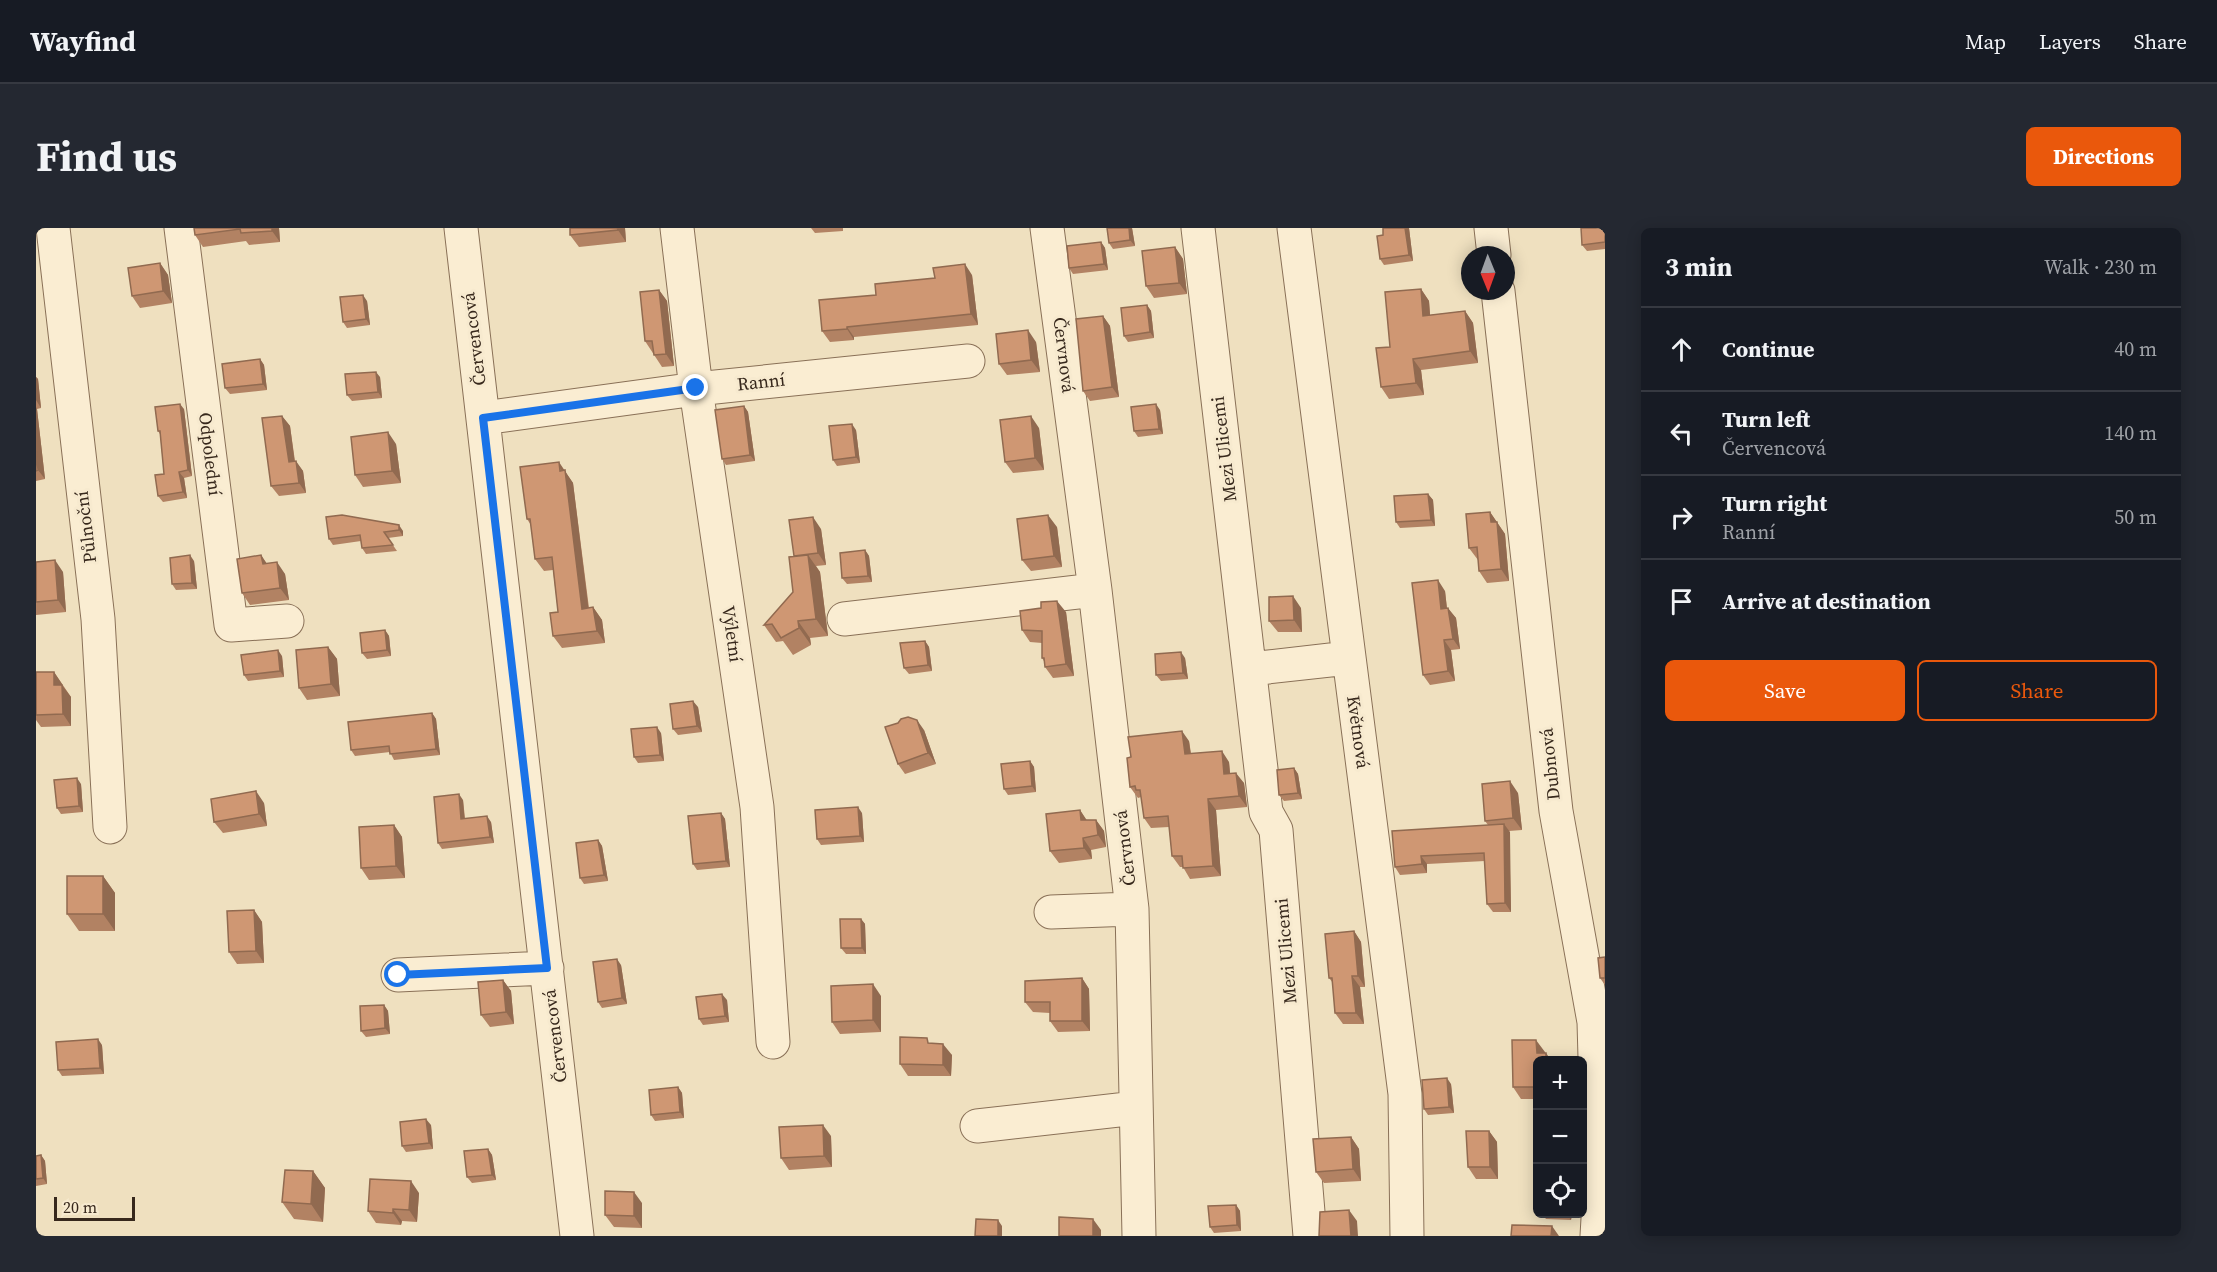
<!DOCTYPE html>
<meta charset="utf-8">
<style>
:root{--surface:#171b24;--page:#242831;--text:#f1f3f6;--muted:#9ea1a6;--line:#363941;--accent:#ea580c}
body{margin:0;font-family:"Source Serif 4",serif;background:var(--page);color:var(--text)}
.controls{position:absolute;right:18px;bottom:18px;display:grid;overflow:hidden;border-radius:9px;box-shadow:0 3px 15px #0003}
.controls button{width:54px;height:54px;display:grid;place-items:center;padding:0;border:0;border-bottom:2px solid var(--line);background:var(--surface);color:var(--text);font:30px sans-serif}
.compass{position:absolute;left:1425px;top:18px;width:54px;height:54px;border-radius:50%;background:var(--surface);box-shadow:0 3px 15px #0003;rotate:179deg}
.scale{position:absolute;left:18px;bottom:15px;width:81px;box-sizing:border-box;padding-left:6px;border:3px solid #37281c;border-top:0;font-size:16px;line-height:21px;white-space:nowrap;color:#37281c;-webkit-text-stroke:4px #f7eacf;paint-order:stroke}
.stop{position:absolute;width:18px;height:18px;margin:-14px;border:4px solid #1a73e8;border-radius:50%;background:#fff}
.stop.end{background:#1a73e8;border-color:#fff;box-shadow:0 2px 6px #0008}
.list{margin:0;padding:0;list-style:none}
h2{display:flex;justify-content:space-between;align-items:center;height:78px;margin:0;padding:0 24px;font-size:26px}
h2 small{font-size:20px;font-weight:400;color:var(--muted)}
.list li{display:grid;grid-template-columns:39px 1fr auto;gap:18px;align-items:center;box-sizing:border-box;height:84px;padding:0 24px;border-top:2px solid var(--line)}
.list b{display:block;font-size:22px;white-space:nowrap}
.list p{margin:0;font-size:20px;white-space:nowrap;color:var(--muted)}
.list em{font-size:20px;font-style:normal;color:var(--muted)}
.actions{display:flex;gap:12px;padding:18px 24px}
.actions a{flex:1;padding:14px 0;border:2px solid var(--accent);border-radius:9px;text-align:center;font-size:21px;color:var(--accent)}
.actions .main{background:var(--accent);color:#fff}
.icon{flex:none;width:33px;height:33px;fill:none;stroke:currentColor;stroke-width:2;stroke-linecap:round;stroke-linejoin:round}
.map{position:relative;flex:none;width:1569px;height:1008px;overflow:hidden;border-radius:9px}
header{display:flex;align-items:center;gap:36px;box-sizing:border-box;height:84px;padding:0 30px;background:var(--surface);border-bottom:2px solid var(--line)}
header strong{font-size:28px}
nav{display:flex;gap:33px;margin-inline-start:auto;font-size:21px}
.intro{display:flex;align-items:center;justify-content:space-between;box-sizing:border-box;height:144px;padding:0 36px}
h1{margin:0;font-size:42px}
.button{padding:15px 27px;border-radius:9px;background:var(--accent);color:#fff;font-size:21px;font-weight:700}
main{display:flex;gap:36px;padding:0 36px}
aside{flex:1;background:var(--surface);border-radius:9px;box-shadow:0 3px 15px #0003}
.map>svg:first-child{display:block}
.lines{fill:none;stroke-linecap:round;stroke-linejoin:round}
.minor-casing{stroke:#897057;stroke-width:35}
.minor{stroke:#faedd2;stroke-width:33}
.wall{fill:#b28263}
.shaded-wall{fill:#916a50}
.building{fill:#cf9773;stroke:#916a50;stroke-width:1.5}
.route{stroke:#1a73e8;stroke-width:8}
.labels{text-anchor:middle;stroke-width:6;stroke-linejoin:round;paint-order:stroke}
.street-label{font-size:18px;fill:#37281c;stroke:#f7eacf}
</style>
<header>
<strong>Wayfind</strong>
<nav><a>Map</a><a>Layers</a><a>Share</a></nav>
</header>
<div class="intro"><h1>Find us</h1><a class="button">Directions</a></div>
<main>
<div class="map">
<svg width="1569" height="1008" viewBox="0 0 1569 1008">
<rect width="100%" height="100%" fill="#efe0bf"/>
<g class="lines">
<!-- minor casing -->
<g class="minor-casing">
<path id="minor" d="M17 0 62 391 74 599
M145 0 195 397 251 393
M425 0 541 1008
M641 0 660 161 721 579 737 814
M1011 0 1059 362 1096 681 1103 1008
M1162 0 1230 584 1240 602 1274 1008
M1258 0 1369 866 1371 1008
M1455 0 1458 27
M1462 63 1520 583 1558 794 1563 973 1561 1008
M447 190 660 161 932 133
M808 391 1059 362
M1214 441 1312 430
M1015 684 1096 681
M362 747 511 740
M941 898 1100 880"/>
</g>
<!-- minor -->
<use href="#minor" class="minor"/>
</g>
<!-- wall -->
<path class="wall" d="M158 0H243L244 14 213 17 210 13 167 19 159 7Z
M534 0H589L590 14 543 19 534 7Z
M775 0H807V3L779 5Z
M1071 0H1096L1099 18 1077 21 1073 15Z
M1373 0 1377 33 1348 37 1344 31 1347 7Z
M1569 0V21L1551 23 1546 17Z
M1065 14 1069 20 1072 42 1037 46 1033 40Z
M1139 19 1147 31 1151 66 1118 70 1110 58Z
M124 35 132 47 136 75 104 80 96 68Z
M936 47 942 97 818 109V112L794 114 786 103 840 67Z
M1385 61 1393 73 1394 87 1429 83 1437 95 1442 135 1385 142 1388 167 1353 171 1345 159 1354 119Z
M623 62 631 73 638 138 626 139 609 113Z
M331 73 334 97 311 100 307 94Z
M1111 77 1115 83 1118 110 1092 114 1088 108Z
M1067 88 1074 98 1083 169 1054 173 1047 163Z
M1000 114 1004 144 971 147 963 136Z
M224 131 228 137 231 162 194 166 189 160Z
M0 149 2 151 5 180 1 181 9 251 0 253Z
M344 149 346 170 316 173 311 167Z
M708 178 712 184 719 233 690 237 686 231Z
M148 181 156 248 148 250 151 270 127 274 122 268 128 246 124 206 122 203Z
M1124 182 1127 206 1102 209 1098 203Z
M246 188 254 198 259 233 267 243 270 265 243 268 235 258Z
M1003 200 1008 242 977 245 969 234Z
M820 202 824 235 801 238 797 232Z
M360 216 365 255 327 259 319 247Z
M528 242 537 255 553 380 557 379 566 392 569 415 526 420 517 408 522 384 517 342 508 343 499 331 495 297 491 291Z
M1392 266 1397 272 1399 298 1364 300 1360 294Z
M1454 284 1469 306 1473 353 1451 355 1443 343 1442 332 1433 320Z
M306 287 367 303V308L352 310 361 323 330 326 326 320 325 313 297 317 293 311Z
M1021 299 1026 339 995 343 986 332Z
M785 301 790 337 780 338 784 344 792 408 774 410 775 417 757 427 747 413 740 414 728 397 757 364 758 328Z
M829 322 833 328 836 354 811 356 806 350Z
M225 327 231 336 249 346 253 372 214 377 206 365Z
M158 333 161 361 140 362 136 356Z
M0 334 27 344 30 384 0 387Z
M1409 363 1411 380 1420 390 1424 421 1415 422 1419 453 1394 457 1387 447Z
M1265 380 1266 404H1242L1233 393Z
M1030 384 1038 448 1017 450 1009 439 1008 433 1006 430V415L994 414 986 402Z
M349 402 353 408 355 428 331 431 326 425Z
M889 413 893 419 896 443 873 446 868 440Z
M292 419 301 431 304 468 271 472 263 460Z
M246 428 248 449 212 453 208 447Z
M1149 430 1152 451 1125 453 1120 447Z
M0 444H18L35 469V498L5 499 0 492Z
M662 479 666 504 642 507 637 501Z
M396 485 400 491 404 527 358 532 354 524 319 528 315 522Z
M888 502 900 536 869 546 862 536Z
M625 505 628 533 602 535 598 529Z
M1153 513 1155 525 1193 534 1194 545 1208 555 1211 579 1180 582 1185 648 1154 651 1147 639H1144L1136 628 1133 599 1115 600 1108 590 1105 569 1102 570 1094 559Z
M994 533 998 539 1000 564 972 567 968 561Z
M1258 540 1262 546 1266 571 1248 573 1243 567Z
M45 556 47 584 25 586 21 580Z
M1482 565 1486 602 1473 603 1475 684H1457L1451 676 1449 633 1391 636V645L1364 647 1359 639 1452 597 1449 593Z
M427 572 429 590 455 594 458 615 406 621 402 615Z
M228 575 231 598 187 605 178 594Z
M1044 582 1050 592H1060L1068 603 1070 619 1055 622 1056 631 1023 635 1014 623Z
M685 585 689 591 694 639 661 642 657 636Z
M826 585 828 614 785 617 781 611Z
M358 597 366 609 369 650 333 652 325 640Z
M562 612 566 618 572 653 548 656 544 650Z
M67 648 79 665V703H43L31 686Z
M218 682 226 694 228 735 201 736 193 724Z
M825 691 829 696 830 726H810L805 720Z
M1318 703 1325 714 1329 759H1324L1328 796H1307L1299 785 1297 755 1293 750Z
M1569 729V757L1564 750Z
M585 737 591 776 566 780 562 774Z
M1046 750 1053 761 1054 803 1022 804 1014 793V785L997 784 989 774Z
M467 752 475 763 478 796 454 799 445 787Z
M845 768V804L804 806 796 794Z
M691 772 693 794 667 797 663 791Z
M348 777 352 783 354 806 330 809 325 803Z
M895 816 916 827 915 848H872L864 836Z
M66 817 68 846 26 848 22 842Z
M1509 824 1502 832V871H1485L1477 859Z
M1415 856 1418 885 1392 887 1388 881Z
M642 859 646 865 648 890 619 893 615 887Z
M395 897 397 921 370 924 366 918Z
M1453 903 1461 914 1462 951H1440L1432 939Z
M795 908 796 939 753 942 745 930Z
M1315 909 1323 921 1325 953 1288 955 1280 944Z
M452 921 456 927 460 952 436 955 431 949Z
M5 927 9 933 11 956 0 958V928Z
M277 943 289 960 287 994 258 991 246 974Z
M383 965 381 994 366 993 365 997 340 995 332 983Z
M606 975V1000L578 999 569 987Z
M1200 977 1204 983 1205 1003 1178 1005 1174 999Z
M1506 986H1536L1535 992 1510 991Z"/>
<!-- shaded-wall -->
<path class="shaded-wall" d="M236 0H243L244 14 236 3Z
M581 0H589L590 14 582 2Z
M1093 0H1096L1099 18 1094 12Z
M1369 0H1373L1377 33 1373 27Z
M1065 14 1069 20 1072 42 1068 36Z
M1139 19 1147 31 1151 66 1143 55Z
M124 35 132 47 136 75 127 63Z
M929 36 936 47 942 97 935 86Z
M1385 61 1393 73 1395 100 1387 88Z
M623 62 631 73 638 138 630 126Z
M327 67 331 73 334 97 330 91Z
M1111 77 1115 83 1118 110 1114 104Z
M1429 83 1437 95 1442 135 1434 123Z
M1067 88 1074 98 1083 169 1076 159Z
M811 99 818 109V112L811 101Z
M992 102 1000 114 1004 144 995 132Z
M224 131 228 137 231 162 227 156Z
M1377 131 1385 142 1388 167 1380 155Z
M340 144 344 149 346 170 342 164Z
M0 149 2 151 5 180 0 172Z
M144 176 148 181 156 248 152 242Z
M1120 176 1124 182 1127 206 1123 201Z
M708 178 712 184 719 233 714 227Z
M0 179 1 181 9 251 2 242 0 221Z
M246 188 254 198 260 244 253 234Z
M995 188 1003 200 1008 242 999 230Z
M816 196 820 202 824 235 820 229Z
M352 204 360 216 365 255 356 243Z
M260 233 267 243 270 265 263 255Z
M523 234 537 255 554 393 546 381Z
M143 244 148 250 151 270 147 264Z
M1392 266 1397 272 1399 298 1395 292Z
M1454 284 1469 306 1473 353 1465 341 1455 294Z
M1012 287 1021 299 1026 339 1018 328Z
M777 289 785 301 790 337 782 325Z
M363 297 367 303V308L363 302Z
M829 322 833 328 836 354 832 348Z
M154 327 158 333 161 361 156 355Z
M225 327 233 339 227 336Z
M772 327 784 344 792 408 780 391Z
M19 332 27 344 30 384 22 372Z
M241 334 249 346 253 372 244 360Z
M1402 352 1409 363 1412 391 1405 381Z
M1257 368 1265 380 1266 404 1258 392Z
M1021 373 1030 384 1038 448 1030 436Z
M557 379 566 392 569 415 561 403Z
M1412 380 1420 390 1424 421 1417 411Z
M762 393 774 410 775 417 763 400Z
M349 402 353 408 355 428 351 422Z
M1408 412 1415 422 1419 453 1412 443Z
M889 413 893 419 896 443 892 437Z
M292 419 301 431 304 468 295 456Z
M242 422 246 428 248 449 244 443Z
M1145 424 1149 430 1152 451 1147 445Z
M18 444 26 456V469L18 457Z
M26 457 35 469V498L27 486Z
M657 473 662 479 666 504 661 498Z
M396 485 400 491 404 527 400 521Z
M881 492 888 502 900 536 892 525Z
M621 499 625 505 628 533 624 527Z
M1146 503 1153 513 1156 537 1149 526Z
M1186 523 1193 534 1195 556 1188 546Z
M994 533 998 539 1000 564 996 558Z
M1258 540 1262 546 1266 571 1262 565Z
M1200 545 1208 555 1211 579 1203 568Z
M41 550 45 556 47 584 43 578Z
M1474 553 1482 565 1486 602 1477 590Z
M220 563 228 575 231 598 223 586Z
M423 566 427 572 429 597 425 591Z
M1172 571 1180 582 1185 648 1177 638Z
M822 579 826 585 828 614 824 608Z
M1044 582 1052 594 1045 592Z
M685 585 689 591 694 639 690 633Z
M451 588 455 594 458 615 454 609Z
M1060 592 1068 603 1070 619 1062 607Z
M1468 596 1474 604 1475 684 1469 675Z
M358 597 366 609 369 650 360 638Z
M1047 610 1055 622 1056 631 1048 620Z
M562 612 566 618 572 653 568 647Z
M1385 628 1391 636V645L1386 636Z
M67 648 79 665V703L67 686Z
M218 682 226 694 228 735 220 723Z
M825 691 829 696 830 726 826 720Z
M1318 703 1325 714 1329 759 1322 748Z
M581 731 585 737 591 776 586 770Z
M1316 748 1324 759 1328 796 1320 785Z
M1046 750 1053 761 1054 803 1046 793Z
M467 752 475 763 478 796 470 784Z
M837 756 845 768V804L837 792Z
M686 766 691 772 693 794 689 788Z
M348 777 352 783 354 806 349 800Z
M62 811 66 817 68 846 64 840Z
M1500 812 1509 824V832L1501 825Z
M907 816 916 827 915 848 907 837Z
M1510 825 1515 832H1510Z
M1411 850 1415 856 1418 885 1413 879Z
M642 859 646 865 648 890 644 884Z
M390 891 395 897 397 921 393 915Z
M787 897 795 908 796 939 788 928Z
M1453 903 1461 914 1462 951 1454 939Z
M1315 909 1323 921 1325 953 1317 941Z
M452 921 456 927 460 952 456 947Z
M5 927 9 933 11 956 7 950Z
M277 943 289 960 287 994 275 976Z
M375 953 383 965 381 994 373 982Z
M598 964 606 975V1000L598 988Z
M1200 977 1204 983 1205 1003 1201 997Z
M357 981 366 993 365 997 357 985Z
M1313 982 1321 993 1322 1008H1315Z
M1531 986H1536L1535 992Z
M1057 991 1065 1002V1008H1057Z
M962 992 966 998V1008H962Z
M1516 998 1523 1008H1515Z"/>
<!-- building -->
<path class="building" d="M158 0H236V3L205 5 204 1 159 7Z
M534 0H581L582 2 534 7Z
M1071 0H1093L1094 12 1073 15Z
M1347 0H1369L1373 27 1344 31 1341 8 1347 7Z
M1545 0H1569V14L1546 17Z
M1065 14 1068 36 1033 40 1031 18Z
M1139 19 1143 55 1110 58 1106 23Z
M124 35 127 63 96 68 92 40Z
M929 36 935 86 811 99V101L786 103 783 72 840 67 839 56 899 50 897 40Z
M1385 61 1387 88 1429 83 1434 123 1377 131 1380 155 1345 159 1340 120 1354 119 1349 64Z
M623 62 630 126 618 127 616 113H609L604 64Z
M327 67 330 91 307 94 304 69Z
M1111 77 1114 104 1088 108 1085 80Z
M1067 88 1076 159 1047 163 1040 91Z
M992 102 995 132 963 136 960 106Z
M224 131 227 156 189 160 186 136Z
M340 144 342 164 311 167 309 146Z
M144 176 152 242 143 244 147 264 122 268 119 247 128 246 124 203H122L119 179Z
M1120 176 1123 201 1098 203 1095 179Z
M708 178 714 227 686 231 679 182Z
M246 188 253 234 260 233 263 255 235 258 226 190Z
M995 188 999 230 969 234 964 192Z
M816 196 820 229 797 232 793 198Z
M352 204 356 243 319 247 315 209Z
M0 221 2 242 0 243Z
M523 234 524 243 529 242 546 381 557 379 561 403 517 408 514 385 522 384 516 329 499 331 494 291H491L484 239Z
M1392 266 1395 292 1360 294 1358 268Z
M1454 284 1455 294H1461L1465 341 1443 343 1441 319 1433 320 1430 286Z
M306 287 363 297V302L348 304 357 317 326 320 324 307 293 311 290 289Z
M1012 287 1018 328 986 332 981 291Z
M777 289 782 325 758 328 753 292Z
M829 322 832 348 806 350 804 325Z
M154 327 156 355 136 356 134 330Z
M225 327 227 336 241 334 244 360 206 365 201 331Z
M772 327 780 391 762 393 763 400 745 410 736 396 728 397 757 364 753 329Z
M19 332 22 372 0 374V334Z
M1402 352 1405 381 1412 380 1417 411 1408 412 1412 443 1387 447 1376 355Z
M1257 368 1258 392 1233 393V369Z
M1021 373 1030 436 1009 439 1008 430H1006V403L986 402 984 383 1005 380V374Z
M349 402 351 422 326 425 324 405Z
M889 413 892 437 868 440 864 415Z
M292 419 295 456 263 460 260 422Z
M242 422 244 443 208 447 205 427Z
M1145 424 1147 445 1120 447 1119 426Z
M0 444H18V457H26L27 486 0 487Z
M657 473 661 498 637 501 634 476Z
M396 485 400 521 354 526 353 518 315 522 312 494Z
M872 489 881 492 892 525 862 536 849 499 862 495 865 491Z
M621 499 624 527 598 529 595 501Z
M1146 503 1149 526 1186 523 1188 546 1200 545 1203 568 1172 571 1177 638 1147 640 1146 628H1136L1132 588 1108 590 1104 562H1100L1099 558 1094 559 1091 530 1095 529 1092 509Z
M994 533 996 558 968 561 965 536Z
M1258 540 1262 565 1243 567 1241 542Z
M41 550 43 578 21 580 18 552Z
M1474 553 1477 590 1449 593 1446 556Z
M220 563 223 586 178 594 175 571Z
M423 566 425 591 451 588 454 609 402 615 398 569Z
M822 579 824 608 781 611 779 582Z
M1044 582 1045 592H1060L1062 607 1047 610 1048 620 1014 623 1010 586Z
M685 585 690 633 657 636 652 588Z
M1468 596 1469 675 1451 676 1448 625 1385 628 1386 636 1359 639 1356 603Z
M358 597 360 638 325 640 323 599Z
M562 612 568 647 544 650 540 615Z
M31 648H67V686H31Z
M218 682 220 723 193 724 191 683Z
M804 691H825L826 720H805Z
M1318 703 1322 748H1316L1320 785H1299L1296 750H1293L1289 706Z
M1569 729V750H1564L1562 730Z
M581 731 586 770 562 774 557 734Z
M1046 750V793H1014V774H989V753Z
M467 752 470 784 445 787 442 754Z
M837 756V792L796 794 795 758Z
M686 766 689 788 663 791 660 769Z
M348 777 349 800 325 803 324 778Z
M864 809 891 810 892 815 907 816V837L864 836Z
M62 811 64 840 22 842 20 814Z
M1476 812H1500L1501 825H1510V832H1502L1501 859H1477Z
M1411 850 1413 879 1388 881 1386 852Z
M642 859 644 884 615 887 613 862Z
M390 891 393 915 366 918 364 894Z
M787 897 788 928 745 930 743 899Z
M1430 903H1453L1454 939H1432Z
M1315 909 1317 941 1280 944 1277 911Z
M452 921 456 947 431 949 428 923Z
M5 927 7 950 0 951V928Z
M249 942 277 943 275 976 246 974Z
M334 951 375 953 373 982 357 981V985L332 983Z
M569 963 598 964V988L569 987Z
M1200 977 1201 997 1174 999 1172 978Z
M1313 982 1315 1008H1283L1284 984Z
M1023 989 1057 991V1008H1023Z
M940 991 962 992V1008H939Z
M1476 997 1516 998 1515 1008H1475Z"/>
<g class="lines">
<!-- route -->
<path class="route" d="M362 747 511 740 447 190 660 160"/>
</g>
<g class="labels">
<!-- street labels -->
<g class="street-label">
<text transform="translate(438 111) rotate(-97)" y="6">Červencová</text>
<text transform="translate(1028 127) rotate(83)" y="6">Červnová</text>
<text transform="translate(725 154) rotate(-6)" y="6">Ranní</text>
<text transform="translate(1188 221) rotate(-97)" y="6">Mezi Ulicemi</text>
<text transform="translate(174 226) rotate(83)" y="6">Odpolední</text>
<text transform="translate(50 299) rotate(-97)" y="6">Půlnoční</text>
<text transform="translate(696 406) rotate(82)" y="6">Výletní</text>
<text transform="translate(1322 504) rotate(82)" y="6">Květnová</text>
<text transform="translate(1514 536) rotate(-96)" y="6">Dubnová</text>
<text transform="translate(1089 620) rotate(-97)" y="6">Červnová</text>
<text transform="translate(1250 723) rotate(-95)" y="6">Mezi Ulicemi</text>
<text transform="translate(519 808) rotate(-97)" y="6">Červencová</text>
</g>
</g>
</svg>
<div class="controls">
<button>+</button>
<button>−</button>
<button><svg class="icon" aria-label="locate" viewBox="0 0 24 24"><circle cx="12" cy="12" r="6"/><path d="M12 2v4M12 18v4M2 12h4M18 12h4"/></svg></button>
</div>
<svg class="compass" viewBox="-18 -18 36 36"><path d="M0-13l5 13h-10z" fill="#e53935"/><path d="M0 13l5-13h-10z" fill="#9ea1a6"/></svg>
<div class="scale">20 m</div>
<div class="stop" style="left:362px;top:747px"></div>
<div class="stop end" style="left:660px;top:160px"></div>
</div>
<aside>
<h2>3 min<small>Walk · 230 m</small></h2>
<ul class="list">
<li><svg class="icon" aria-label="ahead" viewBox="0 0 24 24"><path d="M12 20V5M6 11l6-6 6 6"/></svg><div><b>Continue</b></div><em>40 m</em></li>
<li><svg class="icon" aria-label="left" viewBox="0 0 24 24"><path d="M17 20v-9H6M10 6l-5 5 5 5"/></svg><div><b>Turn left</b><p>Červencová</p></div><em>140 m</em></li>
<li><svg class="icon" aria-label="right" viewBox="0 0 24 24"><path d="M7 20v-9h11M14 6l5 5-5 5"/></svg><div><b>Turn right</b><p>Ranní</p></div><em>50 m</em></li>
<li><svg class="icon" aria-label="arrive" viewBox="0 0 24 24"><path d="M6 21V4h12l-3 4 3 4H6"/></svg><div><b>Arrive at destination</b></div></li>
</ul>
<div class="actions"><a class="main">Save</a><a>Share</a></div>
</aside>
</main>
